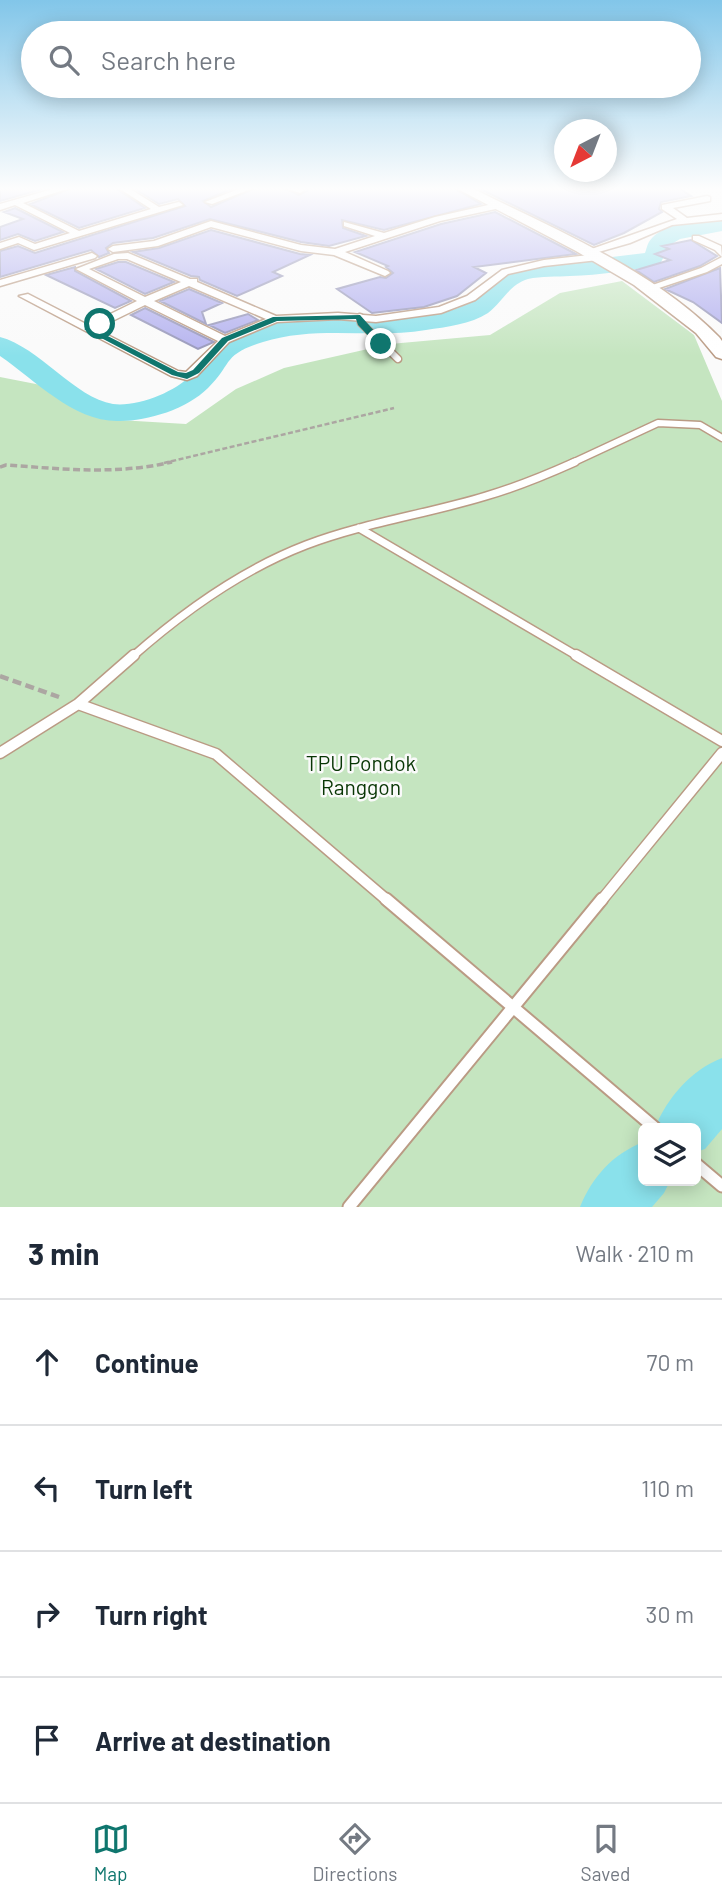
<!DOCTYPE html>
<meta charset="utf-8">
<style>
:root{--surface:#fff;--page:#f6f6f7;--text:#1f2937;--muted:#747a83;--line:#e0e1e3;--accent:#0f766e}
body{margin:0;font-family:Barlow,sans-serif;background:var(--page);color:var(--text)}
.controls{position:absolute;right:21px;bottom:21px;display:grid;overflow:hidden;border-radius:10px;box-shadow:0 4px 18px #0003}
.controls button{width:63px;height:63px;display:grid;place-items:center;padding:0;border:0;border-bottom:2px solid var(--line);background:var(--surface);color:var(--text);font:35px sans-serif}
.compass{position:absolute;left:554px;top:119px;width:63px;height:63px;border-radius:50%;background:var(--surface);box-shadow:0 4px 18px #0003;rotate:222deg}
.stop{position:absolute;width:21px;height:21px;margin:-16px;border:5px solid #0f766e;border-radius:50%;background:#fff}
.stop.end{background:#0f766e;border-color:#fff;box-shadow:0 2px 7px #0008}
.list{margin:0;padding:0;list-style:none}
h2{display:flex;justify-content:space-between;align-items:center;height:91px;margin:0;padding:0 28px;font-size:30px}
h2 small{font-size:23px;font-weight:400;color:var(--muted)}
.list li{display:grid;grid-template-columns:46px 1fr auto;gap:21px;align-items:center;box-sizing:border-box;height:126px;padding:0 28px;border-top:2px solid var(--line)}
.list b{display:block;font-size:26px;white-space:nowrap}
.list em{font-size:23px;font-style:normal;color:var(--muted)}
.icon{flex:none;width:38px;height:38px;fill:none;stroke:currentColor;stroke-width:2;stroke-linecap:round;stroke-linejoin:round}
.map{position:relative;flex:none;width:722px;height:1207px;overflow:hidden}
.search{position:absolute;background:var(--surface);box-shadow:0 4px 18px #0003;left:21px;right:21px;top:21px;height:77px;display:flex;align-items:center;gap:18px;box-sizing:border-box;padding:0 24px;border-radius:38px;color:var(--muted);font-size:26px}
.sheet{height:595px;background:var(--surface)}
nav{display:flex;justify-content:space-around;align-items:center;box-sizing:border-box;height:98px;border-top:2px solid var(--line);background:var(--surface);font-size:19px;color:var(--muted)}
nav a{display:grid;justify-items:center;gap:4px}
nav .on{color:var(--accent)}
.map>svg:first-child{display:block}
.green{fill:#c5e5c0;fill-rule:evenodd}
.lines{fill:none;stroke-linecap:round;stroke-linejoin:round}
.river{fill:#8ae1eb;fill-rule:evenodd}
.building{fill:#b5b3ef;stroke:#9898ba;stroke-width:2}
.lane-far3-casing{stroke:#ba9b84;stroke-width:9}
.lane-far2-casing{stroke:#ba9b84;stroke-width:10}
.lane-far1-casing{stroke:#ba9b84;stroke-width:13}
.lane-casing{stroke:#ba9b84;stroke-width:15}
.street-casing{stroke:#ba9b84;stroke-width:3}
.secondary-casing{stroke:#ba9b84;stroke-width:3}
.path-far2{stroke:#aca6a2;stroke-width:2.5;stroke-dasharray:5 2.5;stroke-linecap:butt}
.path-far1{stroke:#aca6a2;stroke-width:3.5;stroke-dasharray:7 3.5;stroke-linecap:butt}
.path{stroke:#aca6a2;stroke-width:4.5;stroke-dasharray:9 4.5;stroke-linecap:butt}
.lane-far3{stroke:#fff;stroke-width:6}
.lane-far2{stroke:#fff;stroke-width:7}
.lane-far1{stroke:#fff;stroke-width:10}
.lane{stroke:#fff;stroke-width:11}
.street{fill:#fff;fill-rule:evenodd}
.secondary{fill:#fff;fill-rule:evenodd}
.route{fill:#0f766e}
.labels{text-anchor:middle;stroke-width:5;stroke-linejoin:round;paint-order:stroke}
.park-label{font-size:21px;fill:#083604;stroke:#fafafa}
</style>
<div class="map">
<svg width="722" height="1207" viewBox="0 0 722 1207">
<rect width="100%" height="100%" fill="#fafafa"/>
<!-- green -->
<path class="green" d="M622 281 694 335 722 401V1207H0V377L46 386 102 419 186 424 236 389 284 368 390 344 490 335 560 293ZM643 1128H696V1181H643Z"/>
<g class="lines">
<!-- river -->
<path class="river" d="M722 219V231L680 239 670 245 660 264C631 271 600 275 570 276 557 277 541 276 528 279 510 284 502 302 488 313 471 324 446 327 426 330 372 339 316 325 263 342 221 355 233 364 208 388 187 409 148 421 120 421 75 423 35 380 0 356V337C39 347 75 398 113 404 138 407 175 392 191 375 205 358 210 344 232 335 258 325 287 319 314 318 361 315 406 322 452 310 477 303 488 279 512 269L645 253C647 248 647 243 652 238 668 221 700 221 722 219Z
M722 1058V1129L705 1149 696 1152V1128H655C667 1098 691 1070 722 1058Z
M643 1142V1181H670L664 1193 652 1207H580C593 1176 612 1155 643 1142Z"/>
</g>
<!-- building -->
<path class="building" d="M0 187H50L0 201Z
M75 187H114L145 208 79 228 30 204Z
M132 187H236L203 201 211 207 258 187H281L299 195 307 191 304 187H452L481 204 384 230 342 220 343 228 366 236 329 246 301 242 210 219 153 238 113 243 106 248 109 253 99 257 91 250 0 277V251L18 246 35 253 185 206 178 199 159 204Z
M476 187H677L691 196 661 202 659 209 662 212 624 233 594 245Z
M15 208 63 232 35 241 18 234 0 240V227L23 219 4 212Z
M495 212 576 254 474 267 486 273 457 296 424 307 372 313 337 289 380 277 386 278 393 273 386 267 388 266 355 252 441 224Z
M211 230 300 254 310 255 273 272 282 276 237 296 200 280 199 277 191 276 133 252 159 248Z
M691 240 717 256 700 266 654 282 636 270 670 260 655 254 669 249 662 246Z
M118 262H126L174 282 145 294 96 269Z
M75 267V271L131 301 115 308 46 275Z
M720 268 722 323 693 302 665 289Z
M189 289 222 303 202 312 206 324 160 301Z
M145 308 214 342 198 349 131 315Z
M248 314 258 320 225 333 209 325Z"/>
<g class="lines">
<!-- lane-far3 casing -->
<g class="lane-far3-casing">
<path id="lane-far3" d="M360 317 361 323 398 359
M572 463 658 423 700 425 722 438"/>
</g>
<!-- lane-far2 casing -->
<g class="lane-far2-casing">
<path id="lane-far2" d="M359 528 579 657
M132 657C184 611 241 570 306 545 364 523 427 514 486 496 517 487 546 475 575 462"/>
</g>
<!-- lane-far1 casing -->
<g class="lane-far1-casing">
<path id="lane-far1" d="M576 655 722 741
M78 704 216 754 388 901
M0 753 78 704 134 655
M601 901 722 753"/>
</g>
<!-- lane casing -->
<g class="lane-casing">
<path id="lane" d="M386 899 655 1128
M696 1164 722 1186
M349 1207 602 899"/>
</g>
<!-- street casing -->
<g class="street-casing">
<path id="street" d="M60 187H73L23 203 79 231 151 209 117 187H127L159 207 179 202 183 205 34 250 18 243 0 249V243L19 237 35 244 70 233 15 205 0 210V204Z
M244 187H256L212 204 205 202Z
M283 187H298L304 190 300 193Z
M707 196 710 197V201L673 208 687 218 722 214V220L672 225 630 243 588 255 583 252 677 219 662 209V205Z
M497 203 501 206 500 208 440 221 345 252 388 271 390 273 385 276 334 255 301 251 211 227 158 246 113 252 108 249 113 246 154 241 211 221 301 245 335 249 375 236 344 226V222L384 233 435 217Z
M693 236H699L721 246 722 257 715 250 693 240Z
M92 253 97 256 95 258 0 286V280Z
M128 253 190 279H197V282L276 316 338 313 376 316 439 307 467 296 502 270 544 260 598 254 603 257 598 260 544 266 508 274 475 300 441 313 376 322 338 319 277 322 229 342 197 376 187 380 171 376 19 296 28 294 88 325 137 301 76 269 114 254ZM118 259H127L181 282 145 297 89 269ZM189 286 266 319 225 336 154 301ZM145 305 218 341 186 372 178 371 96 329Z
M722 257V264L707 272 653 290 644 288 701 268Z"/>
</g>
<!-- secondary casing -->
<g class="secondary-casing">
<path id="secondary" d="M454 187H470C555 230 651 268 719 337L722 341V359L716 357 696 333 634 285 576 251Z"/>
</g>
<!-- path-far2 -->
<path class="path-far2" d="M164 463 394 408"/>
<!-- path-far1 -->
<path class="path-far1" d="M0 467 6 465C62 469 117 475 172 462"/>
<!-- path -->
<path class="path" d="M0 676 59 697"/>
<!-- lane-far3 -->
<use href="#lane-far3" class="lane-far3"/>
<!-- lane-far2 -->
<use href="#lane-far2" class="lane-far2"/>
<!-- lane-far1 -->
<use href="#lane-far1" class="lane-far1"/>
<!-- lane -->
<use href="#lane" class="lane"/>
<!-- street -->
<use href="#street" class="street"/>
<!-- secondary -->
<use href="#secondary" class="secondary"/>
</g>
<!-- sky -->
<linearGradient id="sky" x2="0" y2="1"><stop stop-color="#82c6e9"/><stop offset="0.53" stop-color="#fdfdfd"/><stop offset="1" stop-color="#fdfdfd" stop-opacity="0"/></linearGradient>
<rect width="722" height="356" fill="url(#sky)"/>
<!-- route -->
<path class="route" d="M360 315 384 342V346H378L358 325 356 319 277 321 228 341 199 373 187 379 172 375 84 329 103 322V326L94 329 178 372 186 373 193 370 222 338 273 317Z"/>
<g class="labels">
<!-- park labels -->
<g class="park-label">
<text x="361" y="771">TPU Pondok<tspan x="361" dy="24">Ranggon</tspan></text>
</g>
</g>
</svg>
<div class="controls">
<button><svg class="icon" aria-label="layers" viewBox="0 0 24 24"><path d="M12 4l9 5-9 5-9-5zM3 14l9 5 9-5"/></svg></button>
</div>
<svg class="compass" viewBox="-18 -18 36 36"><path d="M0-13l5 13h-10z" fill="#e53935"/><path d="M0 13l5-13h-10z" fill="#747a83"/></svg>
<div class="stop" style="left:100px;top:324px"></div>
<div class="stop end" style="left:381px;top:344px"></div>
<div class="search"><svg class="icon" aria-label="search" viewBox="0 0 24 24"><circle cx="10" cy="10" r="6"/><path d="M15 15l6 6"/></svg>Search here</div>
</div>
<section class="sheet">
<h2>3 min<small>Walk · 210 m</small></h2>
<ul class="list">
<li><svg class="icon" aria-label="ahead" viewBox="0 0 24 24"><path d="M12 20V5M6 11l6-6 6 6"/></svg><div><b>Continue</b></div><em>70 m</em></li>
<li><svg class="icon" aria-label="left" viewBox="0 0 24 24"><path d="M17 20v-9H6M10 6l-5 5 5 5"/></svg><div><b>Turn left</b></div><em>110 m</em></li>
<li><svg class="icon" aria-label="right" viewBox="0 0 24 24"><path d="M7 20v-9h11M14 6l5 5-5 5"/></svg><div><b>Turn right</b></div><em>30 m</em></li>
<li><svg class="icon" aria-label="arrive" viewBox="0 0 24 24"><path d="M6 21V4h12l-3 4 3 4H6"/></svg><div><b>Arrive at destination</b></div></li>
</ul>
</section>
<nav>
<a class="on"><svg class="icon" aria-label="map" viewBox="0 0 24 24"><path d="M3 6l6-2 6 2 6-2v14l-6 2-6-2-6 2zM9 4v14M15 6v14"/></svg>Map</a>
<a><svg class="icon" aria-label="directions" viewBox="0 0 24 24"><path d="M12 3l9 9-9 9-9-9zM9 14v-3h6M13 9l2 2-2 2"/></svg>Directions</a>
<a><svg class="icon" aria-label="saved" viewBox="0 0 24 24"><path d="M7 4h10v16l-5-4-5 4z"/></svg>Saved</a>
</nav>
